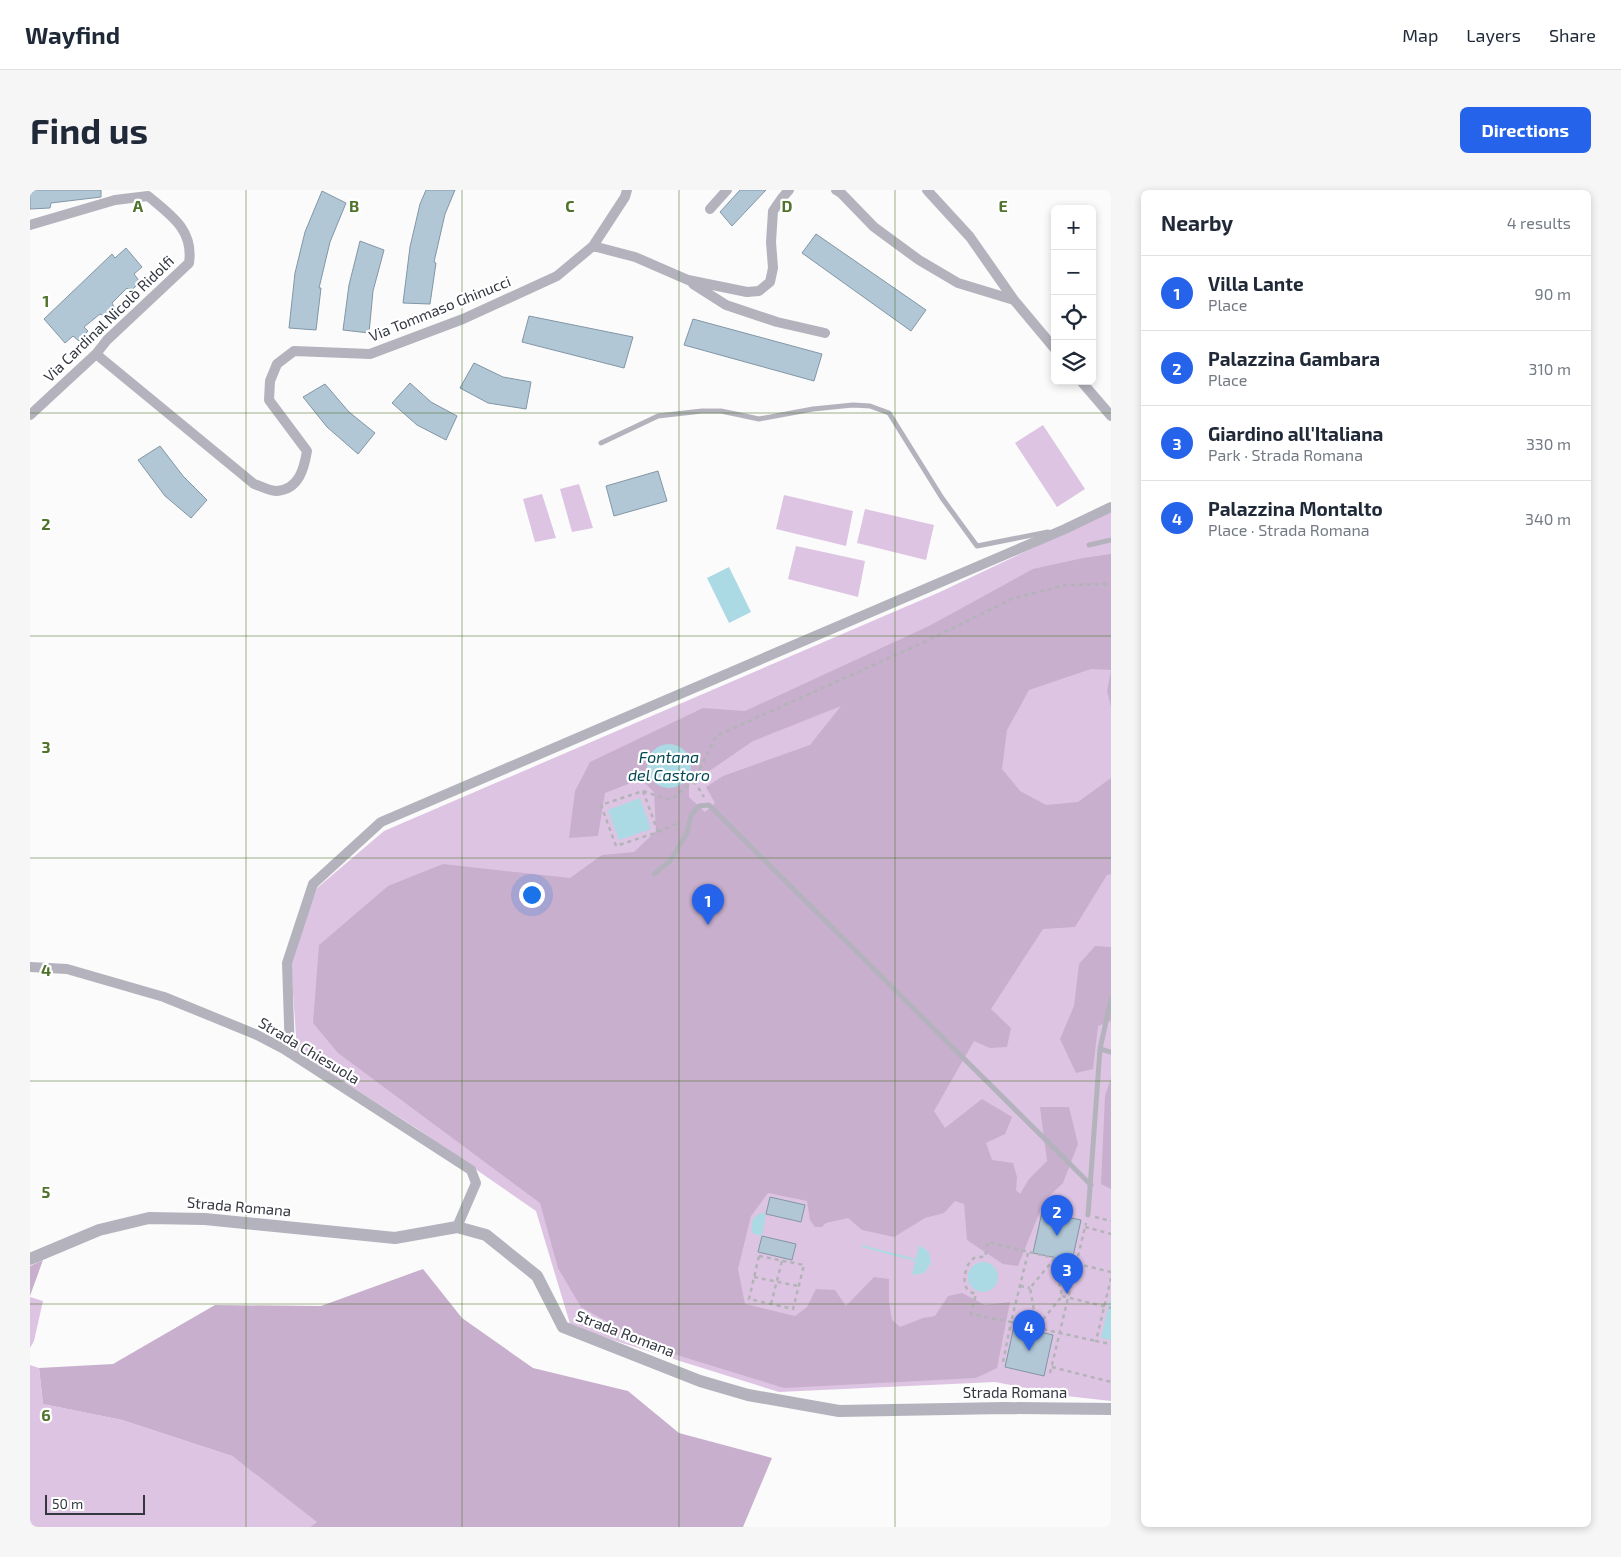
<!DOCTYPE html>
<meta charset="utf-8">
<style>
:root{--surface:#fff;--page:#f6f6f7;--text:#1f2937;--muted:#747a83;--line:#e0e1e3;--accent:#2563eb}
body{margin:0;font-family:"Exo 2",sans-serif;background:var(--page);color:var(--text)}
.controls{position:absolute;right:15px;top:15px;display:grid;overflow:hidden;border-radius:8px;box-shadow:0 2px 8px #0003}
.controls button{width:45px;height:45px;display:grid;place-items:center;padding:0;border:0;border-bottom:1px solid var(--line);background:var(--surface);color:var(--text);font:25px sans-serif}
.scale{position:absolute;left:15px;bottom:12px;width:100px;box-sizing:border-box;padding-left:5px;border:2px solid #333740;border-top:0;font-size:14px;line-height:18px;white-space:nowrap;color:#333740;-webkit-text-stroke:4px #fff;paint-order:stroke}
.you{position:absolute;left:501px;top:704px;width:18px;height:18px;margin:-12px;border:4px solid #fff;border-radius:50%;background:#1a73e8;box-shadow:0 0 0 8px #1a73e833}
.badge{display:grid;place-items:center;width:32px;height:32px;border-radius:50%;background:var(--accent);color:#fff;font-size:16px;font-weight:700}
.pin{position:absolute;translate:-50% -41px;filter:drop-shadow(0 1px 2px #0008)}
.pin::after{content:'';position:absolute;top:26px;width:18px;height:15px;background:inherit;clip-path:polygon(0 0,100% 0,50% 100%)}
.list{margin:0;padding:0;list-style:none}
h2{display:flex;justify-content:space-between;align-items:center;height:65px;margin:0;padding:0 20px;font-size:21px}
h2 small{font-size:16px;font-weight:400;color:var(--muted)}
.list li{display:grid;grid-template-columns:32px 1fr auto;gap:15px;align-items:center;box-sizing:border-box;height:75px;padding:0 20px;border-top:1px solid var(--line)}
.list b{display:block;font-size:19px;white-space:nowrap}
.list p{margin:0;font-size:16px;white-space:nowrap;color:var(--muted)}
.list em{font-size:16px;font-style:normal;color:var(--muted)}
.icon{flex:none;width:28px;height:28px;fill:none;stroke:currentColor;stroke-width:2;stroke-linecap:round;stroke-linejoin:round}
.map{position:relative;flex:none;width:1081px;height:1337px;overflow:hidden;border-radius:8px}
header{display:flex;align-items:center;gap:30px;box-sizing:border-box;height:70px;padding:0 25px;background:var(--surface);border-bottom:1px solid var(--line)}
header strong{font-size:24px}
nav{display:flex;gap:28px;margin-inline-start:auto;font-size:18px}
.intro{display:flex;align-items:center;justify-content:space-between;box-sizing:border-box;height:120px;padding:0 30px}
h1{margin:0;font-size:35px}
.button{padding:12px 22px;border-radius:8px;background:var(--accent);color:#fff;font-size:18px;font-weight:700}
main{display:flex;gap:30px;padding:0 30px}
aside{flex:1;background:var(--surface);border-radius:8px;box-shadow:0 2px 8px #0003}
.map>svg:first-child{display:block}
.green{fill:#dec4e3}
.forest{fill:#c8afcd;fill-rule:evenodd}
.water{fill:#abdae4}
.building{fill:#b1c7d6;stroke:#8296a5}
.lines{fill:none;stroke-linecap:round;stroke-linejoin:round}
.path{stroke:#b2b4b7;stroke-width:2.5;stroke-dasharray:4 4;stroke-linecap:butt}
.service{stroke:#b4b3bd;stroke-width:5}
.minor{stroke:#b4b3bd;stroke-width:10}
.tertiary{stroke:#b4b3bd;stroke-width:12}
.grid{fill:none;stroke:#4f732b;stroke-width:1;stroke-opacity:0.55}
.labels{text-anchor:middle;stroke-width:4.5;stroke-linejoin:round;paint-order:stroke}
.street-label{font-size:15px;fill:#333740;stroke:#fff}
.water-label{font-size:16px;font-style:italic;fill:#024955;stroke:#fff}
.grid-label{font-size:16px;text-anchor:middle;font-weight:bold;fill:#4f732b;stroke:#fff;stroke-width:4.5;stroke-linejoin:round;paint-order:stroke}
</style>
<header>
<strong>Wayfind</strong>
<nav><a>Map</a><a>Layers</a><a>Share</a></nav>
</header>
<div class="intro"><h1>Find us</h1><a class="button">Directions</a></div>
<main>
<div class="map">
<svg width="1081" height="1337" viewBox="0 0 1081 1337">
<rect width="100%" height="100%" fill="#fbfbfb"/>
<!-- green -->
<path class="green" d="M1013 235 1055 299 1027 317 985 253Z
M549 294 563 338 542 342 530 299Z
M512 304 526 348 505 352 493 309Z
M754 305 823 321 816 356 746 339Z
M835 319 904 335 896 370 827 353Z
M1081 321V1211L1036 1206 965 1192 749 1202 541 1137 506 1021 386 938 267 862 261 772 287 698 354 641 910 402Z
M766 356 835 371 828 407 758 389Z
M0 1107 13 1111 4 1151 0 1158Z
M0 1175 9 1178 13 1214 92 1230 202 1266 288 1332 280 1337H0Z"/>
<!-- forest -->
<path class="forest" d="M1081 364V517L1077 501 1081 480 1061 479 999 500 977 540 972 579 990 601 1016 615 1048 612 1081 588V684L1077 685 1045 737 1013 739 961 819 981 838 977 857 960 858 944 851 904 921 915 938 952 909 982 927 975 944 956 953 962 970 983 973 987 987 986 1000 990 1004 999 989 1017 971 1010 917H1039L1048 954 1033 993 1014 1011 988 1076 973 1074 937 1050 934 1014 925 1011 914 1023 895 1028 864 1047 832 1040 818 1028 796 1033 792 1037H785L780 1030 777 1011 738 1003 721 1026 708 1079 715 1114 765 1126 777 1117 786 1099 805 1100 816 1116 844 1087 859 1089V1112L862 1130 870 1137 893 1128 905 1126 918 1106 932 1103 955 1115 980 1112 967 1178 946 1188 754 1198 624 1158 551 1117 528 1078 510 1013 308 863 283 833 289 755 358 696 413 674 540 688 572 665 604 662 626 641 624 602 611 589 575 603 568 646 539 648 545 601 560 572 673 518 715 521 899 436 1003 379 1053 368ZM811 516 780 555 693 586 676 597 685 613 675 622 659 607V595L723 551Z
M1065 756 1081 757V831L1068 836 1063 879 1046 883 1030 849 1044 816 1049 774Z
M1081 888V999L1071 994 1075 906Z
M13 1070 0 1106V1076Z
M393 1079 432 1128 503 1178 598 1201 649 1243 742 1268 713 1337H280L287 1332 202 1266 92 1230 13 1214 9 1178 83 1174 185 1115 291 1116Z"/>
<!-- water -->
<path class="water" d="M699 377 721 422 699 433 677 388Z
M617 576a22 22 0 1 1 44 0a22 22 0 1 1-44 0Z
M610 608 621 639 589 650 578 620Z
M731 1023 736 1024 732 1046 722 1043C721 1032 722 1027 731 1023Z
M832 1055 886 1069 889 1055 899 1062 901 1073 894 1083 882 1085 885 1071 832 1057Z
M938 1087a15 15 0 1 1 30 0a15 15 0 1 1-30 0Z
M1081 1106V1150L1071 1148Z"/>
<!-- building -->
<path class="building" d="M0 0H71V7L21 13 20 18 0 19Z
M396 0H425L415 24 404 72 406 73 400 114 373 113 380 57 390 14Z
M710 0H736L702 36 690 22Z
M292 1 316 13 300 52 289 98H291L286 140 259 138 265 83 275 42Z
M786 44 896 120 881 141 772 63Z
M330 51 354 60 343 101 339 143 313 140 319 95Z
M96 58 112 77 104 84 110 92 101 101 97 98 82 113 84 117 74 126 70 124 54 137 58 141 49 151 43 146 35 153 14 129 82 64 85 68Z
M499 126 603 147 594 178 492 152Z
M663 129 792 164 784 191 654 155Z
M444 173 473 187 501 192 496 219 458 213 430 198Z
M380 193 401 212 427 226 416 250 387 235 362 213Z
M295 194 319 222 345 243 328 264 297 237 273 207Z
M130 256 153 286 177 310 161 328 135 306 108 270Z
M628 281 637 311 584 326 576 296Z
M740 1007 775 1015 771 1032 736 1024Z
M1012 1022 1051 1030 1042 1071 1003 1063Z
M732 1046 766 1054 762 1070 728 1062Z
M984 1136 1023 1145 1014 1186 975 1177Z"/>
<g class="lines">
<!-- path -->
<path class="path" d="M664 591 674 607
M613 601 628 642 586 656 571 615 613 601 640 610 664 591 686 546 890 454 982 409 1035 395 1081 394
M628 642 650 632
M1065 1027 1081 1031
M1055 1037 1081 1044
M998 1063 981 1132 1066 1151
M729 1066 774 1075 763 1119 719 1109Z
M1024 1069 1032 1106 1007 1137 1000 1098Z
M724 1087 768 1096
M1081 1088 1066 1151 1081 1154
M990 1096 1000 1098
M1032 1106 1081 1118
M741 1114 752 1071
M973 1172 981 1132 941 1124 946 1104C942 1103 938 1101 936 1097 932 1089 937 1070 946 1067 949 1067 952 1067 955 1067L958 1052 1081 1082
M1022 1177 1081 1192
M1020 1183 1056 1033"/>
<!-- service -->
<path class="service" d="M571 253 628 226 672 221H691L729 229 783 219 823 215 840 216 859 223 912 308 947 356 1018 342
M1059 355 1081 350
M624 684 640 671 657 643 661 625 669 616 679 615 1061 995
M1081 809 1070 859 1081 862
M1058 1025 1070 859"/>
<!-- minor -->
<path class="minor" d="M806 0 811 3 844 37 889 70 928 93 984 110
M897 0 940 47 984 110 1025 159
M680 19 697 0
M0 35 85 10 118 6C141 25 164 40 159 73L77 150 66 164 0 225
M563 56 605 67 658 90 717 102 729 101 740 92 743 78 741 52 743 21 752 8 759 0
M663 94 696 115 747 132 795 143
M66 164 224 294C231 296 240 301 247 301 269 299 274 279 277 261L239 210 240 191 247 174 264 161 340 164 433 129 527 86 563 56 595 7 597 0
M1051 191 1081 226
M0 777 37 779 134 807 225 844 254 859 441 980 446 993 427 1037
M260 863 257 773 283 694 351 632 1035 339 1081 317"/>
<!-- tertiary -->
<path class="tertiary" d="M0 1069 69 1040 119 1028 175 1029 365 1048 427 1037 456 1045 507 1086 533 1137 670 1191 718 1205 809 1221 974 1218 1081 1219"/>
</g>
<!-- grid -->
<path class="grid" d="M216 0V1337M432 0V1337M649 0V1337M865 0V1337M0 223H1081M0 446H1081M0 668H1081M0 891H1081M0 1114H1081"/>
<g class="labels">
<!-- street labels -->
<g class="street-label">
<text transform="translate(410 119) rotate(-22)" y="5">Via Tommaso Ghinucci</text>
<text transform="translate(79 129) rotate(-44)" y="5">Via Cardinal Nicolò Ridolfi</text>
<text transform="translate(279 861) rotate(31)" y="5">Strada Chiesuola</text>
<text transform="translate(209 1017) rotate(5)" y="5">Strada Romana</text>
<text transform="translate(595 1144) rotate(21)" y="5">Strada Romana</text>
<text x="985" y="1208">Strada Romana</text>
</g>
<!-- water labels -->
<g class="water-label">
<text x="639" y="573">Fontana<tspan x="639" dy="18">del Castoro</tspan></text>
</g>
</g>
<g class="grid-label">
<text x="108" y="22">A</text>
<text x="324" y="22">B</text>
<text x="540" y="22">C</text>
<text x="757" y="22">D</text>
<text x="973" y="22">E</text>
<text x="16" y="117">1</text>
<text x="16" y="340">2</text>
<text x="16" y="563">3</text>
<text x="16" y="786">4</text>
<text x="16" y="1008">5</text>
<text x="16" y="1231">6</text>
</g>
</svg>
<div class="controls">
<button>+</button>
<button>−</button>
<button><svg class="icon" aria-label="locate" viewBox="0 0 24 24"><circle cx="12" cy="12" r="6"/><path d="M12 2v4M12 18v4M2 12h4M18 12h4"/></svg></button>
<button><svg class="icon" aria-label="layers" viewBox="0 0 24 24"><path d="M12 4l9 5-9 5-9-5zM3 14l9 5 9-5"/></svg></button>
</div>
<div class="scale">50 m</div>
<div class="you"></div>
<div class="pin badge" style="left:678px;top:735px">1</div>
<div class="pin badge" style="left:1027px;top:1046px">2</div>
<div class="pin badge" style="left:1037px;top:1104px">3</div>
<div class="pin badge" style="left:999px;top:1161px">4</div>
</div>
<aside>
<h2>Nearby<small>4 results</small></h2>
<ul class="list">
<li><span class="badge">1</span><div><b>Villa Lante</b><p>Place</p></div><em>90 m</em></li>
<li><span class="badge">2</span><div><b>Palazzina Gambara</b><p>Place</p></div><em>310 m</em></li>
<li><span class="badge">3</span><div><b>Giardino all'Italiana</b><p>Park · Strada Romana</p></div><em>330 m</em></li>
<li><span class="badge">4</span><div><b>Palazzina Montalto</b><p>Place · Strada Romana</p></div><em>340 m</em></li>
</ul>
</aside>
</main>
